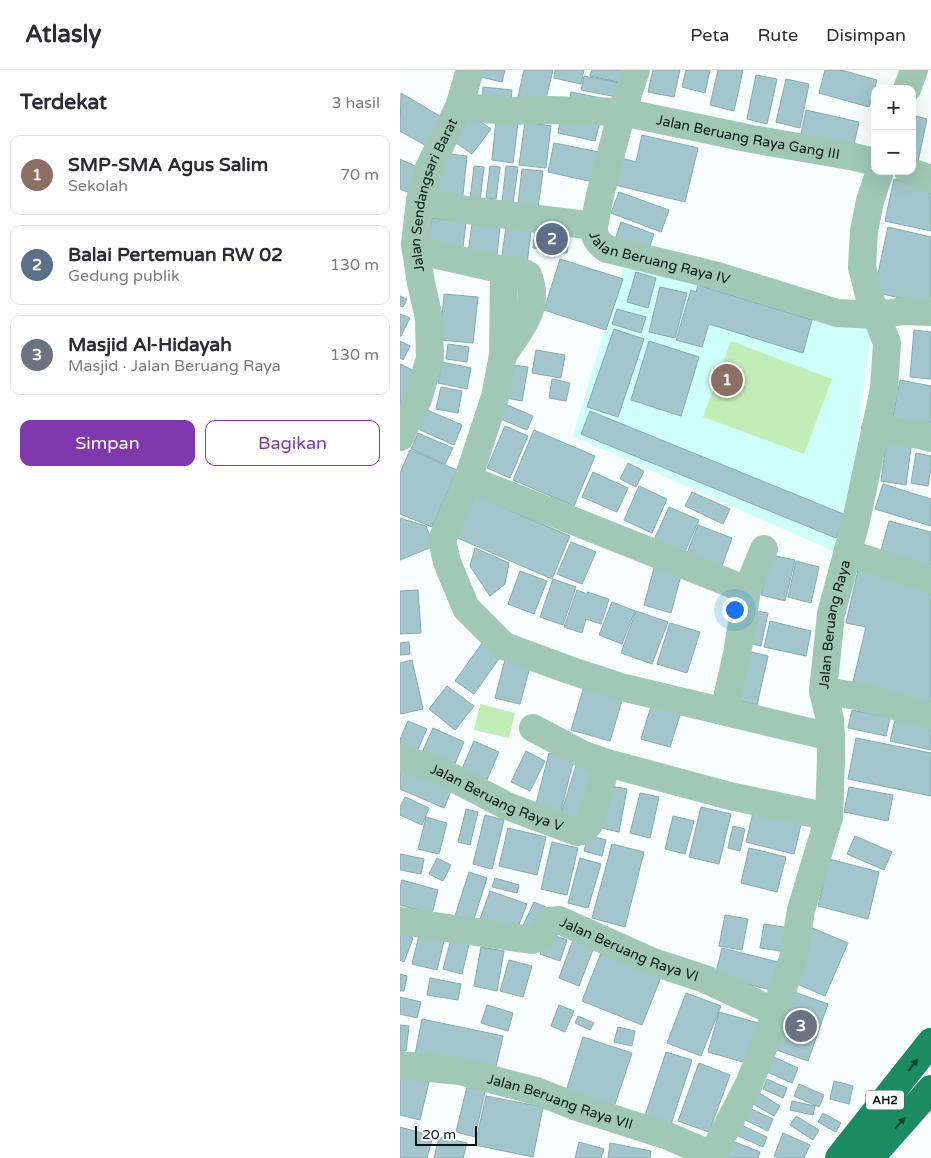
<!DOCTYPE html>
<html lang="id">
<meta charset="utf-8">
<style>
:root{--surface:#fff;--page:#f2f2f3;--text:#2b2b33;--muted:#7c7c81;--line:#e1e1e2;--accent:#7f39ac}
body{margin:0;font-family:"Varela Round",sans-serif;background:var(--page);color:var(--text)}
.controls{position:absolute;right:15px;top:15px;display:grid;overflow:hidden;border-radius:10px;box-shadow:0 5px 20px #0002}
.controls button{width:45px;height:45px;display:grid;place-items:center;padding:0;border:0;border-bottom:1px solid var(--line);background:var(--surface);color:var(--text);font:25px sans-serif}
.scale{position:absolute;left:15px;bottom:12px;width:62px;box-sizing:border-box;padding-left:5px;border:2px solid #061412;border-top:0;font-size:14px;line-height:18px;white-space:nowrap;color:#061412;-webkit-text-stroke:4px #fff;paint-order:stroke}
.you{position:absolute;left:334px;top:539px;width:18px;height:18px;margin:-12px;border:4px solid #fff;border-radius:50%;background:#1a73e8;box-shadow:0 0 0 8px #1a73e833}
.badge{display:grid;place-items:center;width:32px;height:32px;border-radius:50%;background:var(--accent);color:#fff;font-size:16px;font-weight:700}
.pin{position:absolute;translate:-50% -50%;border:2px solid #fff;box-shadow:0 1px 5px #0006}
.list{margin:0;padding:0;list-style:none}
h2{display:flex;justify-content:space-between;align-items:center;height:65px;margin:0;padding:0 20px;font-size:21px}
h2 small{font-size:16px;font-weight:400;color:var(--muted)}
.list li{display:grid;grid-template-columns:32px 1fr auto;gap:15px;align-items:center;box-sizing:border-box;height:80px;margin:0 10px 10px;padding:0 10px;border:1px solid var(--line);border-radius:10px}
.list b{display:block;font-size:19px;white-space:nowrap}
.list p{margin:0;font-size:16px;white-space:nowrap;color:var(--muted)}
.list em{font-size:16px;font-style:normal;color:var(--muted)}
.actions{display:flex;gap:10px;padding:15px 20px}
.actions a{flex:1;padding:11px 0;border:1px solid var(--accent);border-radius:10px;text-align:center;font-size:18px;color:var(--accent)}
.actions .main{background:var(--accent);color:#fff}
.map{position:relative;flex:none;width:531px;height:1088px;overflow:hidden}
header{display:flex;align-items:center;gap:30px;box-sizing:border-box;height:70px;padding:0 25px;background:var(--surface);border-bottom:1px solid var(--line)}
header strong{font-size:24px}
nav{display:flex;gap:28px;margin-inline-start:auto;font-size:18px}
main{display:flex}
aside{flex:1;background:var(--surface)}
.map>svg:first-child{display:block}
.built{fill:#cffff9}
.green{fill:#c3edb7}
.building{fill:#a3c6ce;stroke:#87aab1}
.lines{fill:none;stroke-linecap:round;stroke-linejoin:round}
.minor{stroke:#a0c8b4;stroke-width:28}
.highway{stroke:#1c8a63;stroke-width:28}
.oneway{fill:#0f4332}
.labels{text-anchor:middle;stroke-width:4;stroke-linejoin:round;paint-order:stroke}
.shield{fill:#fff;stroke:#515a59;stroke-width:1}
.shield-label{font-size:12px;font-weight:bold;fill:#061412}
.street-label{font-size:14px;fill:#061412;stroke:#fff}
</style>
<header>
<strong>Atlasly</strong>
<nav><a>Peta</a><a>Rute</a><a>Disimpan</a></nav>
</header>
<main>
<aside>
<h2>Terdekat<small>3 hasil</small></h2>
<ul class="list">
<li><span class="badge" style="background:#8d6e63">1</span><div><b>SMP-SMA Agus Salim</b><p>Sekolah</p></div><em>70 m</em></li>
<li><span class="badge" style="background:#5c6f8a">2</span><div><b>Balai Pertemuan RW 02</b><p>Gedung publik</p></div><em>130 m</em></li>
<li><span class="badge" style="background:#6b7280">3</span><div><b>Masjid Al-Hidayah</b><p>Masjid · Jalan Beruang Raya</p></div><em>130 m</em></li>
</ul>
<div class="actions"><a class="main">Simpan</a><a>Bagikan</a></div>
</aside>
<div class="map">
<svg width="531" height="1088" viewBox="0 0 531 1088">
<rect width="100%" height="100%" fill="#f6fdfc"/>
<!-- built -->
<path class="built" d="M227 185 472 254 442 485 173 366Z"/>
<!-- green -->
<path class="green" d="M331 271 432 309 404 384 303 347Z
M80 634 115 643 109 668 74 660Z"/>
<!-- building -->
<path class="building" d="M78 0H105L102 12 76 6Z
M124 0H153L145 33 118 27Z
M155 0H184L181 14 154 8Z
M192 0H226L223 13 190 6Z
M253 0H280L274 27 248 22Z
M286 0H310L305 23 282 17Z
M318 0H343L334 41 310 35Z
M425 0H441L477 10 469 37 419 23Z
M356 5 377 9 367 54 347 49Z
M184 6 220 13 217 27 181 20Z
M386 9 409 14 400 58 376 52Z
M83 17 112 20 110 40 82 37Z
M171 22 206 29 169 34Z
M1 23 48 51 32 79 0 61Z
M406 40 459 52 453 79 400 68Z
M162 42 200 51 195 71 158 63Z
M70 44 91 59 72 84 52 70Z
M512 45 527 49 517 96 512 95Z
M96 51 118 53 113 93 92 90Z
M125 52 151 56 146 98 119 95Z
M242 65 298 78 285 132 215 115 221 88 236 92Z
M154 73 199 82 193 112 148 102Z
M41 83 67 86 62 134 35 131Z
M0 89 21 99 10 123 0 119Z
M74 96 84 97 80 132 70 130Z
M90 96 100 97 96 129 86 128Z
M106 96 118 97 113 134 102 133Z
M122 99 143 101 138 138 118 135Z
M494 109 531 118V161L485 151Z
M219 122 269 140 261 162 211 143Z
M32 148 66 152 62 185 27 181Z
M221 152 254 164 246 187 213 175Z
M72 154 100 157 96 194 67 191Z
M136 154 170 159 167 183 133 178Z
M106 157 131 160 127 195 101 192Z
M488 157 531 167V235L474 222Z
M160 189 223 209 206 260 144 240Z
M236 202 256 208 248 238 227 232Z
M298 215 412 250 403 283 309 254 302 277 276 270 291 220 296 222Z
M260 217 287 223 275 268 249 262Z
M44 224 78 227 73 273 40 270Z
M0 226 7 229 3 237 0 236Z
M217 239 246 247 241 263 212 254Z
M0 244 10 248 1 266H0Z
M214 259 244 269 218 347 187 337Z
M514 260 531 262V309L510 307Z
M0 271 10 276 3 290 0 288Z
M249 271 299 287 281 346 231 330Z
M48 274 69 277 67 292 46 289Z
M136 280 165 285 161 308 132 303Z
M42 292 71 298 67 319 38 313Z
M0 294 17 302 1 335 0 334Z
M113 295 128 297 122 331 107 328Z
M152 309 170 313 166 331 149 328Z
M500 310 531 316V364L491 356Z
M41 317 62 321 58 343 36 339Z
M105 334 133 346 127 360 98 348Z
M27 340 62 355 54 375 18 359Z
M190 341 446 445 436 468 181 364Z
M105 356 128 366 110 408 87 398Z
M134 360 195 386 174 436 113 410Z
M18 363 53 378 45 394 11 379Z
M487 367 512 370 506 415 481 411Z
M10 380 57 400 32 457 0 444V403Z
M516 383 531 386V398L528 416 511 413Z
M228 393 244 401 236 417 220 409Z
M193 402 228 418 217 442 182 427Z
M483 414 531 429V456L475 439Z
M239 416 267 429 252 463 224 450Z
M292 422 330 439 323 454 285 436Z
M69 423 170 466 152 509 51 465Z
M269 437 299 450 283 486 253 472Z
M0 448 26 456 34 476 0 490Z
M489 451 531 462V503L479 488Z
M298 455 332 468 322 496 287 483Z
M171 472 196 482 182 514 157 504Z
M75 478 109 493 105 514 90 526 70 496Z
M371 485 395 490 385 531 361 525Z
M256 491 283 498 271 543 244 535Z
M396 491 419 497 411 533 388 527Z
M460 491 531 522V632L452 616 466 557 446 553Z
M120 501 147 511 134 544 108 534Z
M153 509 176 517 163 555 140 547Z
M18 520 21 563 0 564V521Z
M177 520 187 524V522L209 529 201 554 186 549 182 563 164 557Z
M212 532 235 541 222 574 199 565Z
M350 540 368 543 361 576 343 572Z
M236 541 268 552 252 594 221 583Z
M370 551 411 561 406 586 364 577Z
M270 553 300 562 287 603 257 594Z
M9 572 10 584 0 585V573Z
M82 573 101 586 74 624 55 611Z
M343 580 368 586 357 635 332 629Z
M106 586 131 593 120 634 95 628Z
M12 590 23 639 0 644V593Z
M47 616 74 636 55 660 29 639Z
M184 616 223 627 210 671 171 660Z
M252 633 281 642 270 677 241 669Z
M452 640 490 648 486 666 448 658Z
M495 650 531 657V680L490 671Z
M8 651 27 659 14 688 0 682V669Z
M33 658 64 672 52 701 20 687Z
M456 668 531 683V726L448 709Z
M74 671 99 682 83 719 58 708Z
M126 681 145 691 130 721 111 712Z
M149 683 174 689 159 748 134 742Z
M177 692 199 698 184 751 161 744Z
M5 693 54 714 44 738 0 719V704Z
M205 715 227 719 219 762 197 757Z
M449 717 493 725 488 751 444 742Z
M240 723 259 727 250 768 230 763Z
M5 727 29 738 22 755 0 745V737Z
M355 734 403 746 394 784 346 772Z
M301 737 331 744 319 794 289 787Z
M66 739 78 742 70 775 58 772Z
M85 745 104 750 92 799 73 794Z
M273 746 294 751 285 784 265 779Z
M26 747 47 753 39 784 18 779Z
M333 756 345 759 340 781 328 778Z
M108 758 146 767 137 805 99 796Z
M188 765 206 770 202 786 184 781Z
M455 766 492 782 484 800 447 784Z
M152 772 178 778 167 825 141 819Z
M212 774 244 782 225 857 192 848Z
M349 778 386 787 377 822 341 813Z
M0 784 24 789 21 804 0 800Z
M37 788 51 795 43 811 29 804Z
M180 788 201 794 188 838 168 833Z
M429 789 479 802 468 849 418 836Z
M69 802 87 808 73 852 55 846Z
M95 808 119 815 117 823 92 817Z
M2 810 38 820 32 844 0 835V817Z
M90 821 127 834 116 862 80 849Z
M134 832 148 838 136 866 121 860Z
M325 845 348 849 342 880 319 876Z
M364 854 390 858 387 882 360 878Z
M410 857 448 873 425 926 388 910Z
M20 861 45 867 37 900 12 894Z
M0 863 13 868 4 892 0 890Z
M147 863 167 870 160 891 140 884Z
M51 869 69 874 62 904 43 899Z
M173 870 194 877 179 916 159 908Z
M81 877 104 881 97 921 74 916Z
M322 878 382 893 375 921 315 906Z
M201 883 261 907 242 955 182 931Z
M109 890 132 896 123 927 100 921Z
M0 904 7 906 4 921H0Z
M30 908 61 914 58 930 27 925Z
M394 922 428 934 408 991 374 979Z
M286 923 321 936 301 986 267 973Z
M0 927 21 932 17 948 0 944Z
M87 935 113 943 108 961 81 953Z
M159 935 174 941 165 962 151 956Z
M319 942 362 954 350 994 308 982Z
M178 946 194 953 190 960 175 953Z
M22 949 103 966 95 1001 15 985Z
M0 955 9 956 6 981H0Z
M218 957 235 961 232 976 214 972Z
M183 967 232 983 214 1037 166 1021Z
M266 982 292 990 271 1054 245 1046Z
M374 987 398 998 392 1013 367 1002Z
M299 993 330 1005 309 1062 278 1051Z
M0 1005 29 1012 20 1050 0 1045Z
M367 1009 387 1018 383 1028 363 1019Z
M434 1011 453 1016 449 1034 430 1029Z
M399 1014 424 1025 419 1037 394 1026Z
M67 1017 85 1021 75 1067 56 1062Z
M356 1021 380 1036 374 1046 350 1032Z
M86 1026 143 1037 133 1087 75 1075Z
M392 1031 415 1036 413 1045 390 1040Z
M347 1037 373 1049 368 1061 341 1048Z
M423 1043 441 1053 436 1062 418 1052Z
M396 1046 419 1060 413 1070 390 1055Z
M339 1054 367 1067 363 1077 334 1064Z
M0 1057 33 1066 27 1088H0Z
M383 1063 410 1075 404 1088H378L374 1086Z
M39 1067 67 1073 63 1088H34Z
M330 1070 360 1082 358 1088H325Z
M179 1072 204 1079 201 1088H175Z
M210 1073 251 1081 250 1088H208Z"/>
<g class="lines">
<!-- minor -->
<g class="minor">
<path d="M507 19 514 0"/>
<path d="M59 37 110 41 150 40 222 42 236 0"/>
<path d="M508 101 531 109"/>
<path id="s1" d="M20 131 67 140 194 156C193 167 198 173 207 179L318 206 437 243 476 245 504 241 531 242"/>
<path id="s2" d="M194 156 200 125 222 42 352 69 450 86 475 92"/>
<path d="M33 184 104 200 103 285 95 327 68 409 42 470 47 492 66 538 104 576 169 600 221 617 431 667"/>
<path d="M103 285C120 259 141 238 128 205L118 200H104"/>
<path d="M475 359 515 364 531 368"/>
<path id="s3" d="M0 367 18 329 30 288 29 248 21 213 15 174 20 131 29 98 59 37 70 0"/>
<path d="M68 409 347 520 364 479"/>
<path d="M447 483 531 510"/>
<path d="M423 621 457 626 531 646"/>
<path d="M324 641 337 584 347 520"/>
<path d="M133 658 184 685 207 693 330 726 429 747"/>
<path id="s4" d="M0 688 40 701 107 736 177 762 183 761 190 753 207 693"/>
<path id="s5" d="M0 851 132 870 141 866 150 851 159 850 253 892 305 909 375 942"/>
<path id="s6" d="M0 995 60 1001 136 1021 177 1037 268 1066 314 1086"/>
<path id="s7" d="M314 1088 317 1076 349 1014 369 963 377 936 393 889 401 840 429 747 431 690V667L430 650 423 621 431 544 456 451 484 319 487 273 470 229 462 197 464 161 470 131 480 101"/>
</g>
<!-- highway -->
<path class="highway" d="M439 1088 531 972
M470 1088 531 1019"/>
</g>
<!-- one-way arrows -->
<defs><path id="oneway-solid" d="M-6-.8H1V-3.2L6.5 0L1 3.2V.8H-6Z" transform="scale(1.25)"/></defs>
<g class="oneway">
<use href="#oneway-solid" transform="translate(513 995) rotate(-51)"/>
<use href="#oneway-solid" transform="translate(500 1053) rotate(-48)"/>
</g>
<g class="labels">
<!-- shield labels -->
<rect class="shield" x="466" y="1020.5" width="38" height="19" rx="4"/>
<g class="shield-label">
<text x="485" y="1034">AH2</text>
</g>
<!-- street labels -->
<g class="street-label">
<text dy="5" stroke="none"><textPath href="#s2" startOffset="246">Jalan Beruang Raya Gang III</textPath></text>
<text dy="5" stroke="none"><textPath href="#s3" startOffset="252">Jalan Sendangsari Barat</textPath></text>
<text dy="5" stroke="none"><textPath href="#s1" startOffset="256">Jalan Beruang Raya IV</textPath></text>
<text dy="5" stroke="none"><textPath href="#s7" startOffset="556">Jalan Beruang Raya</textPath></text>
<text dy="5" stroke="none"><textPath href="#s4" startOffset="105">Jalan Beruang Raya V</textPath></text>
<text dy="5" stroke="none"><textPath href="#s5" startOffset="246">Jalan Beruang Raya VI</textPath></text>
<text dy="5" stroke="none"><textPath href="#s6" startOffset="165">Jalan Beruang Raya VII</textPath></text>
</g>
</g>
</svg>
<div class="controls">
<button>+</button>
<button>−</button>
</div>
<div class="scale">20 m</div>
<div class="you"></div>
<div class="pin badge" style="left:327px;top:310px;background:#8d6e63">1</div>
<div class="pin badge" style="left:152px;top:169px;background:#5c6f8a">2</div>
<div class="pin badge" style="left:401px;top:956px;background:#6b7280">3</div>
</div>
</main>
